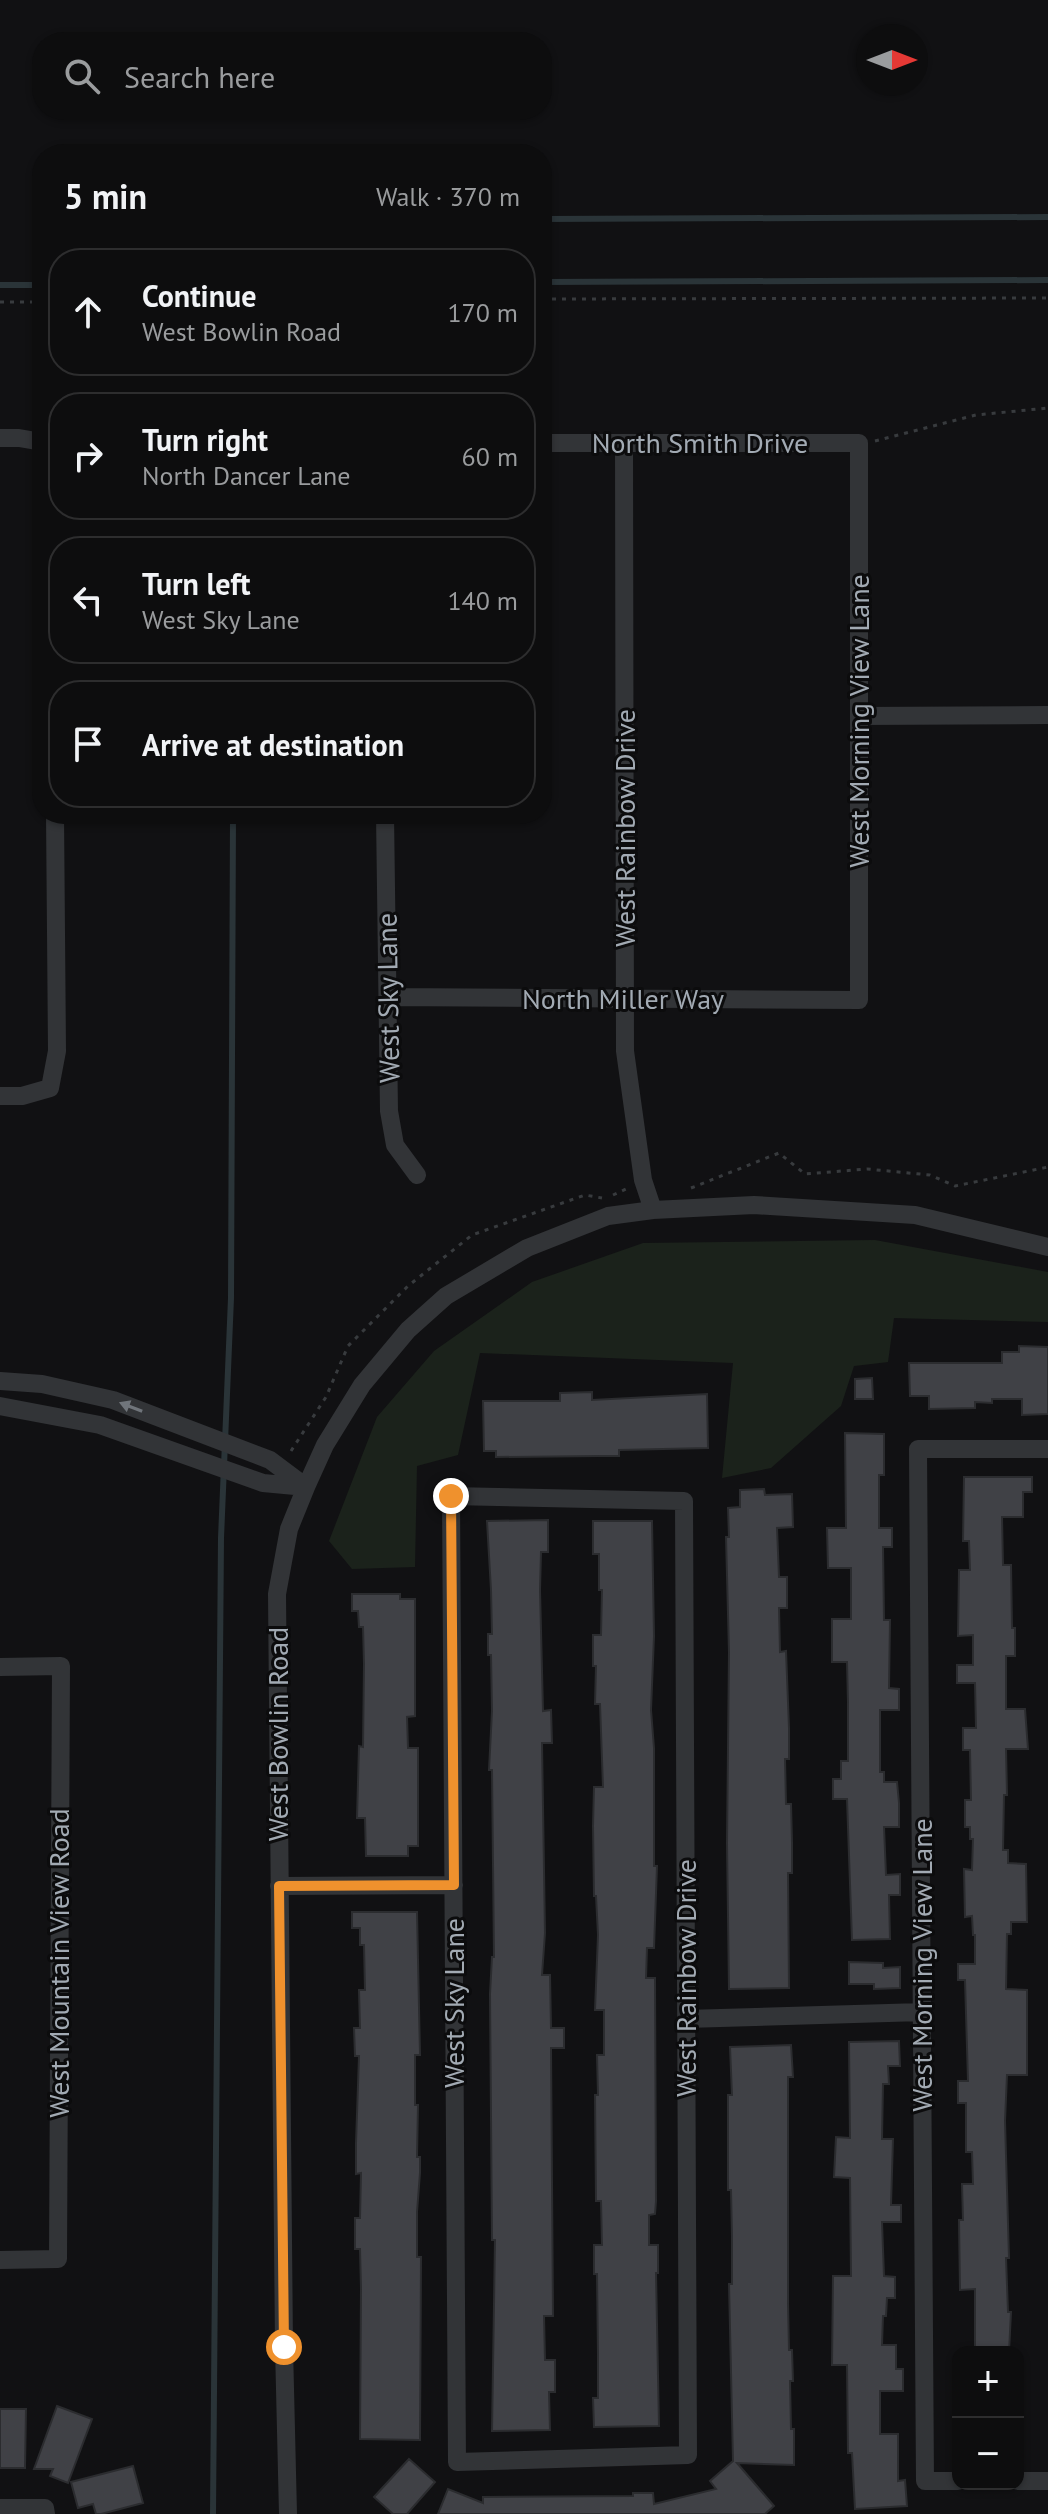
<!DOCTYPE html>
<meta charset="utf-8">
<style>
:root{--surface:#0d0d0e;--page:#161617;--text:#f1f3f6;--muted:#9a9c9e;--line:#2d2d2e}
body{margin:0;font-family:"PT Sans",sans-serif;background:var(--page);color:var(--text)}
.controls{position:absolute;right:24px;bottom:24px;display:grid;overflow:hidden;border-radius:16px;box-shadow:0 2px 6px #0004}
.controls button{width:72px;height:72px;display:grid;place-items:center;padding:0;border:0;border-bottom:2px solid var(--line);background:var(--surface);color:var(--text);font:40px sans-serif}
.compass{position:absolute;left:856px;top:24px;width:72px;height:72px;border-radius:50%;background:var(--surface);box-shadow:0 2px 6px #0004;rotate:90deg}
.stop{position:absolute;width:24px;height:24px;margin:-18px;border:6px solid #ef912d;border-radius:50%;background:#fff}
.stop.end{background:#ef912d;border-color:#fff;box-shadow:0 2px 8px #0008}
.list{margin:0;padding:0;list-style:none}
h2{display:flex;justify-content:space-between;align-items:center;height:104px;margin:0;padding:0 32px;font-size:34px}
h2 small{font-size:26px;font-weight:400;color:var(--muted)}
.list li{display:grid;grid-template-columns:52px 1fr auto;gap:24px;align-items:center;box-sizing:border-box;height:128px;margin:0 16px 16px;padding:0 16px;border:2px solid var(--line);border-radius:32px}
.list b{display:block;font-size:30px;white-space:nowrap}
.list p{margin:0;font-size:26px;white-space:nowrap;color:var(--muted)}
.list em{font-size:26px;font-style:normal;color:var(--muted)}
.icon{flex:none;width:44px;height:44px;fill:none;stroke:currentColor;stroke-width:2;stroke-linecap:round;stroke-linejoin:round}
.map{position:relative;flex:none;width:1048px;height:2514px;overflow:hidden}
.search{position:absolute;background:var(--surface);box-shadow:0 2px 6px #0004;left:32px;top:32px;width:520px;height:88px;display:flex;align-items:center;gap:20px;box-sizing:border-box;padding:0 28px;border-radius:32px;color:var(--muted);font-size:30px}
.panel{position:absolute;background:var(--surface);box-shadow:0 2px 6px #0004;left:32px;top:144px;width:520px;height:680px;border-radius:32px}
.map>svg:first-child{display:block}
.green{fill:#1b221b}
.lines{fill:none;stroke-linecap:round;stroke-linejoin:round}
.stream{stroke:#2a3438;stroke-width:6}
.building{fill:#404146;stroke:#2b2c2f;stroke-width:2}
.path{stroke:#383b3e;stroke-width:3;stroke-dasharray:4 6;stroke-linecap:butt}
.minor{stroke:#323437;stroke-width:18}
.oneway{fill:#70757b}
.route{stroke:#ef912d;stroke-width:10}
.labels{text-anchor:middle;stroke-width:6;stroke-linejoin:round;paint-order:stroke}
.street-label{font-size:28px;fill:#a2aab3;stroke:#0c0c0d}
</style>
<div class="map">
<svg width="1048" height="2514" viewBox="0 0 1048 2514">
<rect width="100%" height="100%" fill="#111113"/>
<!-- green -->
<path class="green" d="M875 1240 1048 1272V1322L894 1318 888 1362 854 1366 841 1406 771 1468 722 1478 733 1363 480 1353 458 1455 417 1466 415 1567 352 1569 329 1541 377 1417 434 1351 532 1282 643 1243Z"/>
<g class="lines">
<!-- stream -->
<path class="stream" d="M542 219 1048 217
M542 282 1048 280
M0 285H42
M213 2514 221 1538 231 1298 233 814"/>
</g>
<!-- building -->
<path class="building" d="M1019 1346 1048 1347V1414L1022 1415V1399H992V1403L975 1402V1408L929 1409V1396H910L909 1363H1002V1352H1019Z
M872 1378 873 1399H855V1379Z
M592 1392V1400L707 1394 708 1448 619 1450V1456H599L496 1457V1451H484L483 1401H560V1393Z
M845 1433 884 1434V1475H879V1528H892V1547H883L884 1620H890L889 1688 899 1689V1710H880V1772H884V1782H897L899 1803V1827H884L886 1875 900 1874V1895H889L890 1939 852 1940 847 1799H833V1779H841V1761H848V1703L847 1662H832V1619H851V1568H828L827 1528H846Z
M964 1477H1032V1492H1023V1517H1002L1003 1565H1011L1012 1628H1015V1656H1006V1709H1025L1028 1749H1006L1007 1795H1004L1003 1850H1008V1863L1026 1864 1027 1922H1011V1934H1007L1006 1989 1027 1990V2075H1007L1005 2121 1009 2258H1006L1008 2312H1011L1009 2352H975V2289L960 2290 959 2220H963L962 2184H973L972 2152H966V2103H958V2081H968L965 1980H958V1964H975V1935H973L972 1916 965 1917 964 1869 972 1870 973 1839H970V1827H965V1800H971L970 1750H963V1728H976L975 1683H957V1665H973V1635L958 1636 959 1570H970L969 1541H963Z
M764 1489 765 1495 792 1494 793 1527 777 1528 779 1577H787V1608H779L780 1652 786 1651 789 1728V1759H785L786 1804H791L792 1842V1873H788L789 1988 729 1989 727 1843 729 1652 726 1537H729L728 1508 740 1507V1490Z
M548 1520V1552H541L540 1590 543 1711 551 1710 552 1743H542L545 1933 542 1975H550L551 2028H564V2048H551L553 2316H544L545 2360H555V2392H549L550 2430 492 2431 495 2240H492L490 1994 492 1957H494L492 1770H489L492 1711 491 1655H488V1634H492L491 1590 487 1521Z
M593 1521H652L654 1636 651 1710 654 1748V1866H657L654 1948H647L646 1978H655L656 2201 655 2214 649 2215V2245H658V2273H656L659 2426 594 2427 593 2398H598V2355L597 2274H594V2245H602L601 2201H596L595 2095H598L597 2055H604V2010H595L598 1935 596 1896H594L593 1826 594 1787H603L600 1704H595L596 1666H593V1635H601L602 1590H599V1554H593Z
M352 1594H400V1599H415V1716L407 1717 408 1748H418V1846H408V1856H366L365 1818H357L359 1746 363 1747 364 1664 363 1627H359L358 1611H352Z
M352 1912H417L420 2055H415V2105H418L417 2157H420V2173L417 2212V2257H421L420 2440 360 2439 361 2288 360 2249H355V2218H360L361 2173 356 2174V2143L359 2056H355L354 2028H360L359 1990H365L364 1945H360V1928H352Z
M849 1962 883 1963V1968L900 1967V1988L874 1989V1984H849Z
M899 2041 900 2066H888L889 2084H883L882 2139H893L891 2205H901V2222H882L884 2276 895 2277V2298H887L886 2316H883L882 2345H896V2369H903V2391H880V2434H898V2481L905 2480 907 2506 855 2509 852 2453H848L847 2365H832L833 2276H851L850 2178 834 2177 836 2137 850 2138 849 2042Z
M791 2045 793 2077H788V2303L789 2350H792L793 2381H790L791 2429H794V2465L737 2463 774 2506 765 2514H438L448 2489 483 2503V2497L633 2496V2493H653L654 2504 716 2489 710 2481 733 2461 729 2284H732V2237L731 2190H728V2095H732L730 2047Z
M57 2406 92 2419 68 2483 50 2476 53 2469H34Z
M0 2409H26L25 2468H0Z
M409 2459 435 2482 407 2514H393L374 2497Z
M133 2466 143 2503 101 2514H96L93 2504 78 2508 71 2482Z"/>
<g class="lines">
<!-- path -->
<path class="path" d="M542 299 1048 298
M0 302H42
M875 441 976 415 1048 408
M691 1188 779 1153 805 1174 867 1169 930 1175 955 1186 1048 1167
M613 1195 628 1188
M291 1451 326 1397 348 1346 408 1286 472 1235 585 1195 602 1198"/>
<!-- minor -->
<path class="minor" d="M0 438H19L42 442
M624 443 625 1051 643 1180 653 1210
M859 716 1048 715
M385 814 389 1111 395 1145 417 1175
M388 997 859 1000V443H542
M0 1096H22L50 1088 57 1051 55 814
M0 1381 42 1384 113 1400 270 1460 306 1487
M0 1406 100 1425 263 1483 306 1487
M451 1496 684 1501 688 2455 457 2462Z
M0 1667 61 1666 58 2259 0 2260
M279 1886 454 1885
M686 2019 922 2012
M958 2481H925L918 1449H1048
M1018 2481H1048
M0 2508H45L46 2514
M288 2514 284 2347 277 1594 289 1529 306 1487 325 1445 362 1385 408 1330 446 1296 527 1248 608 1216 653 1210 754 1205 915 1215 1048 1247"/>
</g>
<!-- one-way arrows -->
<defs><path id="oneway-solid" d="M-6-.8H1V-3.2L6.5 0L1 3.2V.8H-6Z" transform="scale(2)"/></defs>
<use class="oneway" href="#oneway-solid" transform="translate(131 1407) rotate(-159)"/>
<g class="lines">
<!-- route -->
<path class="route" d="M284 2347 279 1886 454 1885 451 1496"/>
</g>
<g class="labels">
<!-- street labels -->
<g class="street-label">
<text x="700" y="453">North Smith Drive</text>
<text transform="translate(859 721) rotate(-90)" y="10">West Morning View Lane</text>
<text transform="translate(625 828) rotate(-90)" y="10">West Rainbow Drive</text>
<text transform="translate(388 998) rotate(-91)" y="10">West Sky Lane</text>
<text x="623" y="1009">North Miller Way</text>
<text transform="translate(278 1734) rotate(-90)" y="10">West Bowlin Road</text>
<text transform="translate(59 1963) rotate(-90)" y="10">West Mountain View Road</text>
<text transform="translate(922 1965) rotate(-90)" y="10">West Morning View Lane</text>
<text transform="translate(686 1978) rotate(-90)" y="10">West Rainbow Drive</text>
<text transform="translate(454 2003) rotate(-90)" y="10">West Sky Lane</text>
</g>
</g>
</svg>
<div class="controls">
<button>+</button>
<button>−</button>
</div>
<svg class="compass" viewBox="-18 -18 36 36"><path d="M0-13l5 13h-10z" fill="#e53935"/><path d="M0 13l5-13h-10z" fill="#9a9c9e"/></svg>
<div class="stop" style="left:284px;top:2347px"></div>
<div class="stop end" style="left:451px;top:1496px"></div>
<div class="search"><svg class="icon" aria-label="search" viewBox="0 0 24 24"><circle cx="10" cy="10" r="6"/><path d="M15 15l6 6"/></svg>Search here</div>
<section class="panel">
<h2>5 min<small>Walk · 370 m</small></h2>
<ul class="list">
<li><svg class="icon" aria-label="ahead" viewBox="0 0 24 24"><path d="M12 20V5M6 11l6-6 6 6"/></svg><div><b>Continue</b><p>West Bowlin Road</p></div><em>170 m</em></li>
<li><svg class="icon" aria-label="right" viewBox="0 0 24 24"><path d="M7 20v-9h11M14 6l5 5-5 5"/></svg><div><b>Turn right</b><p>North Dancer Lane</p></div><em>60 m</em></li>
<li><svg class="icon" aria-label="left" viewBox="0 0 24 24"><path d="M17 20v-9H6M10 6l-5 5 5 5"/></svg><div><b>Turn left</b><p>West Sky Lane</p></div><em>140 m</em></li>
<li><svg class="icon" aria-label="arrive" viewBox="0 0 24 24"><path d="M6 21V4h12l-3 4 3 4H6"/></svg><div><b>Arrive at destination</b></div></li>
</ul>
</section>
</div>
